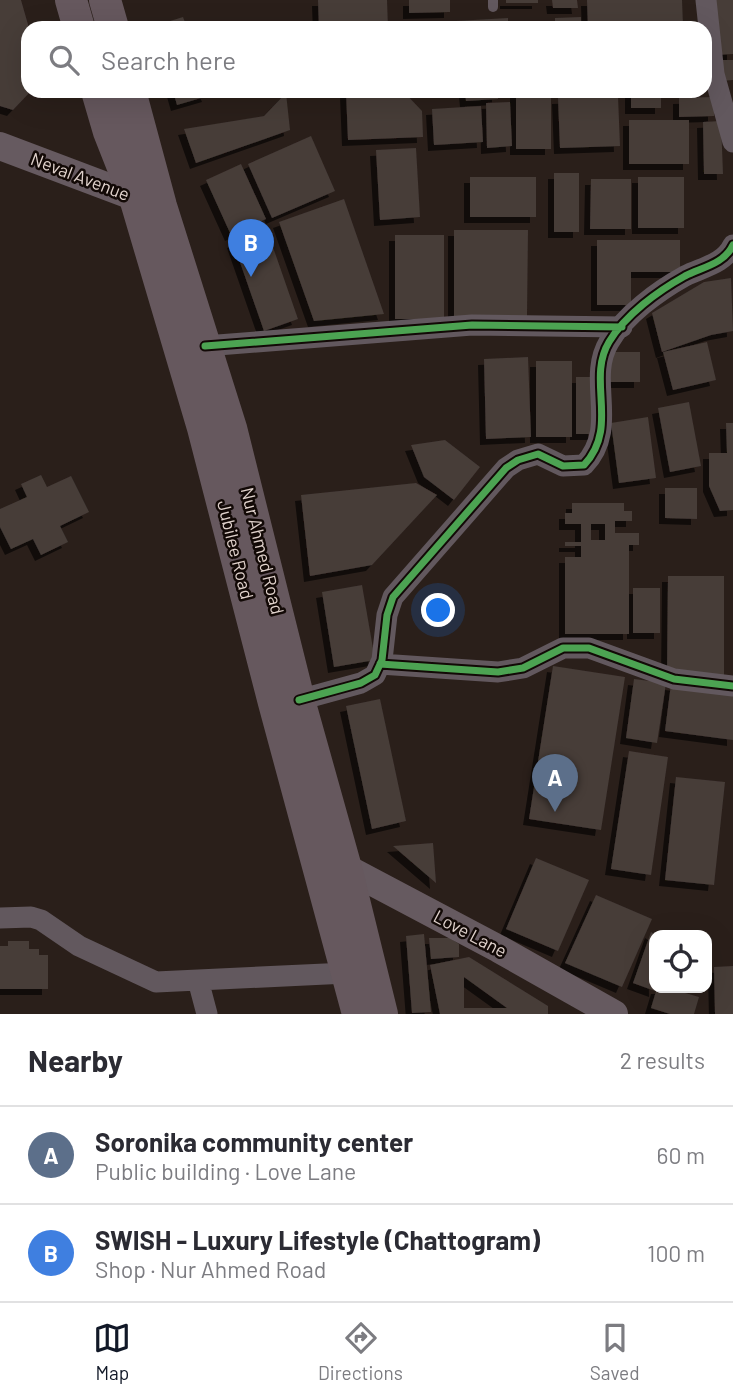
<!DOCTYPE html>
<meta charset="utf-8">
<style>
:root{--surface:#fff;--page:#f2f2f3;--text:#2b2b33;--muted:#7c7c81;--line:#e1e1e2;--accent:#111827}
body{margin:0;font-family:Barlow,sans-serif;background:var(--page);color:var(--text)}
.controls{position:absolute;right:21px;bottom:21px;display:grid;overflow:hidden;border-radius:14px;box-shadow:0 7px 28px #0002}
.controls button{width:63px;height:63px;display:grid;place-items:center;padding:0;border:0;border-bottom:2px solid var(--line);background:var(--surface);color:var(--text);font:35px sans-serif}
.you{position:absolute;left:439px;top:611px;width:24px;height:24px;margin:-18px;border:5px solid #fff;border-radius:50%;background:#1a73e8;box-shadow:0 0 0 10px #1a73e833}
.badge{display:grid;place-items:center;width:46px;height:46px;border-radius:50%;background:var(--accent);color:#fff;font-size:23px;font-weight:700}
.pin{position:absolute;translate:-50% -58px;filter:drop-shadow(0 2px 4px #0008)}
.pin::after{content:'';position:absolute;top:37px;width:24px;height:21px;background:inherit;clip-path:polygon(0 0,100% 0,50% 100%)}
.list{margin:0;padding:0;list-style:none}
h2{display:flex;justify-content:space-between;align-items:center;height:91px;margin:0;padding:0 28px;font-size:30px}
h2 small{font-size:23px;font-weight:400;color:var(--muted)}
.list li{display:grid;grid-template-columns:46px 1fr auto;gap:21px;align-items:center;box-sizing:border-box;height:98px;padding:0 28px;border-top:2px solid var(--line)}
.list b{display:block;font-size:26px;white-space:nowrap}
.list p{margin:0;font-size:23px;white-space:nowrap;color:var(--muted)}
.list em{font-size:23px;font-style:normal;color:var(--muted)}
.icon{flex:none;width:38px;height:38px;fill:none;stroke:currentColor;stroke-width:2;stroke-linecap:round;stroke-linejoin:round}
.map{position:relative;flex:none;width:733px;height:1014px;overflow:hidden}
.search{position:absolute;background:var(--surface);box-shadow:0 7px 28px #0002;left:21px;right:21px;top:21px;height:77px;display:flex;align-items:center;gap:18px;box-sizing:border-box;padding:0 24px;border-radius:21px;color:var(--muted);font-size:26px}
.sheet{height:287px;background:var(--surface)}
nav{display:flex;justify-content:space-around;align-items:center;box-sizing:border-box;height:98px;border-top:2px solid var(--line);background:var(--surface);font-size:19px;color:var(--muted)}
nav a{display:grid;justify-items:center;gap:4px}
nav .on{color:var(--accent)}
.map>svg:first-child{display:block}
.building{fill:#463c38;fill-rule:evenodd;filter:url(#shadow)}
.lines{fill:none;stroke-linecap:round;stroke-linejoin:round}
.service{stroke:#62585e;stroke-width:10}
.minor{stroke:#62585e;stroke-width:21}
.secondary{stroke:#665a60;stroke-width:28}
.primary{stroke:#66585e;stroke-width:32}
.cycleway-casing{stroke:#120906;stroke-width:11}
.cycleway{stroke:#4ca352;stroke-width:7}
.labels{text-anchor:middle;stroke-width:5;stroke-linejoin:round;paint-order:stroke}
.street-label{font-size:18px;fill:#e0d2cc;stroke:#120906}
</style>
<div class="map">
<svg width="733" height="1014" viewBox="0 0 733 1014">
<defs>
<filter id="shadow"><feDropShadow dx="-6" dy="6" stdDeviation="0" flood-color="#0009"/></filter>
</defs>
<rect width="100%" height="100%" fill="#2a1f1a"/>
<!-- building -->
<path class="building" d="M0 0H21L29 28 28 91H31L13 110 0 106Z
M318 0H387L388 28H319Z
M409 0H450V12L409 13Z
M506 0H538V3H506Z
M552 0H577L578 8H553Z
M587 0H682L683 26 588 28Z
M713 0H733V54L714 55Z
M183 17 187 28H151V27Z
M581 17V28H555V18Z
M508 18V28H439V22Z
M545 21V28H510V22Z
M719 60H733V80L720 81Z
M173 91H206L208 96 177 105Z
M346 91H403L422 111 423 137 348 140Z
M465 91H498V99L466 101Z
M516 91H551V149H516Z
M631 91H661V108H631Z
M286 93 290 130 196 163 184 129 264 116Z
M618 96 620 146 560 148 558 98Z
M714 97V116L679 117V98Z
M510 102 512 146 487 148 486 103Z
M481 106 483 142 434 145 432 109Z
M629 120H689V164H629Z
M721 121 723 174H704L703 122Z
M311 136 335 191 272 218 248 164Z
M416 148 420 217 380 220 376 150Z
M241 164 266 219 231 235 206 180Z
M554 173H579V232H554Z
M470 177H536V217H470Z
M638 177H684V228H638Z
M591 179H631V229H590Z
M344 199 384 314 314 321 279 222Z
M267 230 298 319 264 331 233 242Z
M454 230H528L527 316H454Z
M395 235H444V319H395Z
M597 240H680V272H631V305H597Z
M731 278 733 331 711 335 662 352 652 313 704 282Z
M707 342 716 380 673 390 663 352Z
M609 352H640V382H608Z
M528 357 531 437 486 439 484 359Z
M536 361H572V437H536Z
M576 377H594V434H576Z
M689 402 701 466 670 472 658 408Z
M648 417 656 478 619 483 611 423Z
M726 423H733V510L720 511 709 486V453H727Z
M445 440 480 467 454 500 424 477 411 445Z
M41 475 47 487 71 476 89 512 60 526 68 542 41 555 33 539 11 549 0 527V509L27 497 21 484Z
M416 483 437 495 372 565 310 576 301 495Z
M665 488H697V519L665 518Z
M572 503H624V511H632V521H615V533H639V545H629V634H565V557H581V546H565V542H581V524H565V513H572ZM591 524H605V540H591Z
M668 576H724V675H667Z
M362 585 375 660 334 667 322 592Z
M633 588H660V633H633Z
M553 666 625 677 601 830 529 819Z
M634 679 666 683 657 743 626 738Z
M671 684 733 692V740L665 731Z
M380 699 406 821 372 829 346 706Z
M629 751 668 757 651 875 611 869Z
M676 777 725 782 714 885 665 880Z
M433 843 436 883 393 846Z
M536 858 589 880 558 951 506 929Z
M596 895 652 919 622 987 565 963Z
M651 932 654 934 655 991 633 983Z
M424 934 431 1012 412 1013 406 936Z
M429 938H450L459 944V957L431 959Z
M8 941H29V949H39V955H48V989H0V946H8Z
M469 957 548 1006V1014H440L430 965ZM464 977 507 1008H464Z
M733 966V1014H715L714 967Z
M657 988H668L699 997 694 1014H670L651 1008Z"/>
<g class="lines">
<!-- service -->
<path class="service" d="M493 0V7"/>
<!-- minor -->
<path class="minor" d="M706 0 714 74 733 142
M205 346 472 325 622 327
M380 664 498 672 523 668 563 648H589L674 679 733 686
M299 700 361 683 375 675 382 660 387 615 393 597 506 468 518 460 538 454 563 466 584 465C620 427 586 380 609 342 625 315 658 291 685 276 703 267 724 264 733 245
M0 918 31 917 41 920 79 946 156 982 347 973
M198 980 207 1014"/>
<!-- secondary -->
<path class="secondary" d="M0 146 151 203
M331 873 346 868 499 949 614 1014"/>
<!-- primary -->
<path class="primary" d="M71 0 79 28
M105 0 113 28
M97 91 109 132 135 198 203 428 274 703 358 1014
M130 91 161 206 231 428 299 700 346 868 382 1014"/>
<!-- cycleway casing -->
<g class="cycleway-casing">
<path id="cycleway" d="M205 346 472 325 622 327
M380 664 498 672 523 668 563 648H589L674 679 733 686
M299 700 361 683 375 675 382 660 387 615 393 597 506 468 518 460 538 454 563 466 584 465C620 427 586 380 609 342 625 315 658 291 685 276 703 267 724 264 733 245"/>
</g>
<!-- cycleway -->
<use href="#cycleway" class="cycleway"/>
</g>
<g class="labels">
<!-- street labels -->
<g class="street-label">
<text transform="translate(80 177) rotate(21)" y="6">Neval Avenue</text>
<text transform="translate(235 550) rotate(76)" y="6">Jubilee Road</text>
<text transform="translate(262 551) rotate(76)" y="6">Nur Ahmed Road</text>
<text transform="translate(470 934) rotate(28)" y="6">Love Lane</text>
</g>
</g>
</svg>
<div class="controls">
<button><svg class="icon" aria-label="locate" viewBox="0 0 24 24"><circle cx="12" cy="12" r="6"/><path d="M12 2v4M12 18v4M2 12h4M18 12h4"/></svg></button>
</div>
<div class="you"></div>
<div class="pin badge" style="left:555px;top:812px;background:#5c6f8a">A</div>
<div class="pin badge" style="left:251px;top:277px;background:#3f7fe0">B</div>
<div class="search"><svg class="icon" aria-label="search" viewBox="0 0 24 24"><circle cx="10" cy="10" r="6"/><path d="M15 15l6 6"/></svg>Search here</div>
</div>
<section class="sheet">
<h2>Nearby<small>2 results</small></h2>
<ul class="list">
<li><span class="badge" style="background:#5c6f8a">A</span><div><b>Soronika community center</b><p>Public building · Love Lane</p></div><em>60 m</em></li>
<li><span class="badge" style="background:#3f7fe0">B</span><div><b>SWISH - Luxury Lifestyle (Chattogram)</b><p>Shop · Nur Ahmed Road</p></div><em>100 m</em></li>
</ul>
</section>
<nav>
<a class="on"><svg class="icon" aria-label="map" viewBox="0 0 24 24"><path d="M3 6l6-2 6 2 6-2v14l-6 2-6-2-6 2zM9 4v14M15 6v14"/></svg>Map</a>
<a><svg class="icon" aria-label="directions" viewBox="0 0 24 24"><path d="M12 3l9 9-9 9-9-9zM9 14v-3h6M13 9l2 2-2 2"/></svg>Directions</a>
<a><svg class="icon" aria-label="saved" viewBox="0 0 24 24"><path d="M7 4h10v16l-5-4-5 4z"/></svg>Saved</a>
</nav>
